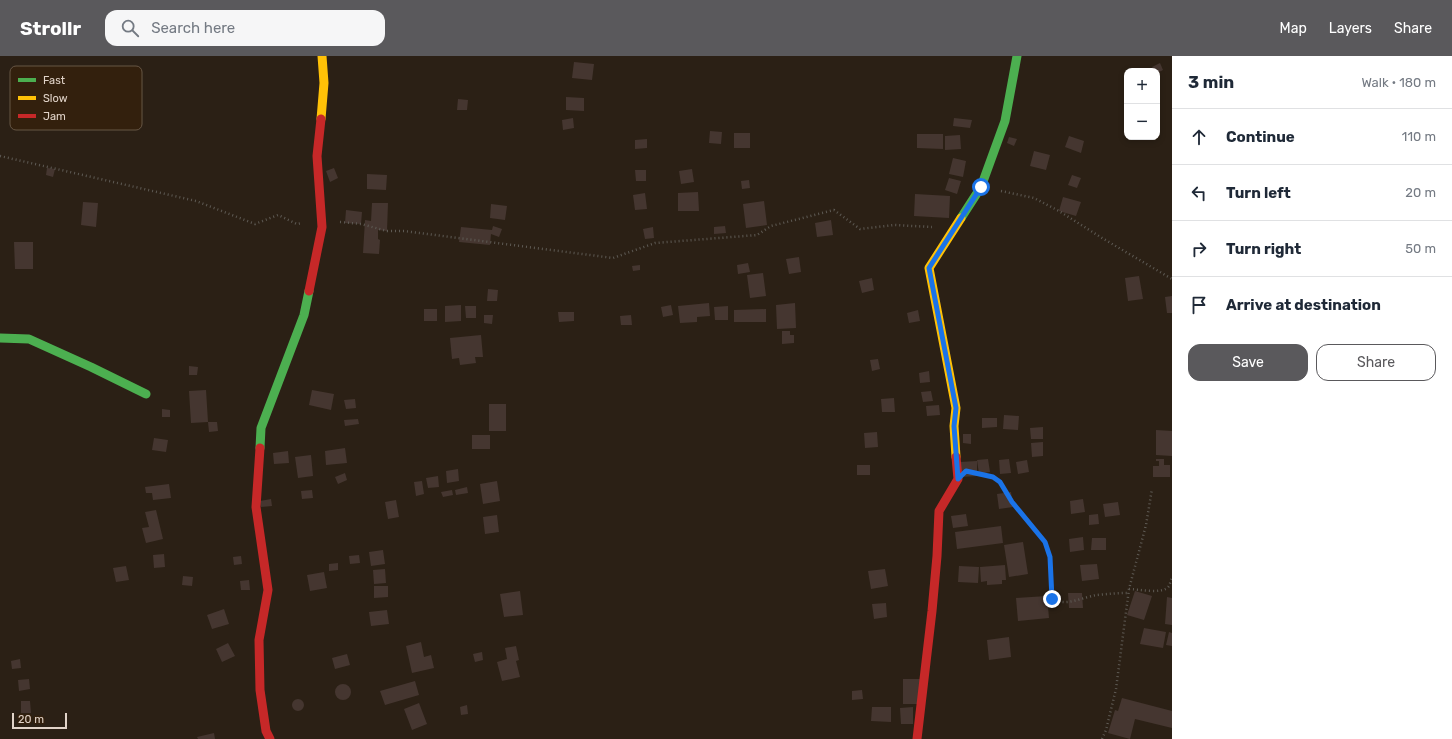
<!DOCTYPE html>
<meta charset="utf-8">
<style>
:root{--surface:#fff;--page:#f6f6f7;--text:#1f2937;--muted:#747a83;--line:#e0e1e3;--accent:#5a595c}
body{margin:0;font-family:Rubik,sans-serif;background:var(--page);color:var(--text)}
.controls{position:absolute;right:12px;top:12px;display:grid;overflow:hidden;border-radius:8px;box-shadow:0 2px 6px #0003}
.controls button{width:36px;height:36px;display:grid;place-items:center;padding:0;border:0;border-bottom:1px solid var(--line);background:var(--surface);color:var(--text);font:20px sans-serif}
.scale{position:absolute;left:12px;bottom:10px;width:55px;box-sizing:border-box;padding-left:4px;border:2px solid #e1d3c8;border-top:0;font-size:11px;line-height:14px;white-space:nowrap;color:#e1d3c8;-webkit-text-stroke:3px #33200d;paint-order:stroke}
.stop{position:absolute;width:12px;height:12px;margin:-9px;border:3px solid #1a73e8;border-radius:50%;background:#fff}
.stop.end{background:#1a73e8;border-color:#fff;box-shadow:0 1px 4px #0008}
.list{margin:0;padding:0;list-style:none}
h2{display:flex;justify-content:space-between;align-items:center;height:52px;margin:0;padding:0 16px;font-size:17px}
h2 small{font-size:13px;font-weight:400;color:var(--muted)}
.list li{display:grid;grid-template-columns:26px 1fr auto;gap:12px;align-items:center;box-sizing:border-box;height:56px;padding:0 16px;border-top:1px solid var(--line)}
.list b{display:block;font-size:15px;white-space:nowrap}
.list em{font-size:13px;font-style:normal;color:var(--muted)}
.actions{display:flex;gap:8px;padding:12px 16px}
.actions a{flex:1;padding:9px 0;border:1px solid var(--accent);border-radius:12px;text-align:center;font-size:14px;color:var(--accent)}
.actions .main{background:var(--accent);color:#fff}
.icon{flex:none;width:22px;height:22px;fill:none;stroke:currentColor;stroke-width:2;stroke-linecap:round;stroke-linejoin:round}
.map{position:relative;flex:none;width:1172px;height:683px;overflow:hidden}
header{display:flex;align-items:center;gap:24px;box-sizing:border-box;height:56px;padding:0 20px;background:var(--accent);color:#fff}
header strong{font-size:19px}
nav{display:flex;gap:22px;margin-inline-start:auto;font-size:14px}
.search{width:280px;height:36px;background:var(--page);display:flex;align-items:center;gap:10px;box-sizing:border-box;padding:0 14px;border-radius:12px;color:var(--muted);font-size:15px}
main{display:flex}
aside{flex:1;background:var(--surface)}
.map>svg:first-child{display:block}
.building{fill:#453630}
.lines{fill:none;stroke-linecap:round;stroke-linejoin:round}
.path{stroke:#5e5a54;stroke-width:2.5;stroke-dasharray:1 3;stroke-linecap:butt}
.fast{stroke:#4caf50;stroke-width:9}
.slow{stroke:#ffc107;stroke-width:9}
.jam{stroke:#c62828;stroke-width:9}
.route{stroke:#1a73e8;stroke-width:5}
.key{fill:#33200d;stroke:#675645;stroke-width:1}
.key-label{font-size:11px;fill:#e1d3c8}
</style>
<header>
<strong>Strollr</strong>
<div class="search"><svg class="icon" aria-label="search" viewBox="0 0 24 24"><circle cx="10" cy="10" r="6"/><path d="M15 15l6 6"/></svg>Search here</div>
<nav><a>Map</a><a>Layers</a><a>Share</a></nav>
</header>
<main>
<div class="map">
<svg width="1172" height="683" viewBox="0 0 1172 683">
<rect width="100%" height="100%" fill="#2b2015"/>
<!-- building -->
<path class="building" d="M574 6 594 8 592 24 572 22Z
M1160 7 1163 14 1157 17V15H1154L1152 11Z
M566 41 584 42V55L566 54Z
M458 43 468 44 467 54H457Z
M573 62 574 72 563 74 562 64Z
M954 62 972 64 970 72 953 70Z
M710 75 722 76 721 88 709 87Z
M734 77H750V92H734Z
M917 78H943V93L917 92Z
M960 79 961 93 945 94V80Z
M1069 80 1084 85 1081 97 1065 91Z
M1009 81 1017 83 1014 90 1007 87Z
M647 83V92L635 93V84Z
M1034 95 1050 99 1046 114 1030 110Z
M953 102 966 105 963 121 949 118Z
M47 112 55 113 53 121 46 119Z
M334 112 338 122 330 126 326 115Z
M692 113 694 126 681 128 679 115Z
M635 114H646V125H636Z
M367 118 387 119 386 134 367 133Z
M1072 119 1081 122 1077 132 1068 129Z
M949 122 961 125 957 138 945 134Z
M749 124 750 132 742 133 741 125Z
M698 136 699 155H678V137Z
M645 137 647 153 635 154 633 139Z
M915 138 950 140 949 162 914 160Z
M1063 141 1081 146 1076 160 1059 155Z
M764 145 767 169 746 172 743 148Z
M83 146 98 147 96 171 81 169Z
M372 147H388L387 175 378 174V183L380 184 379 198 363 197 365 164 371 165Z
M491 148 507 150 505 164 490 162Z
M346 154 362 156 361 168 345 167Z
M831 164 833 179 817 181 815 167Z
M493 170 502 173 499 181 491 178 490 189 459 186 461 171 492 174Z
M725 170 726 177 714 178V171Z
M653 171 654 182 645 183 643 173Z
M14 186H33V213H15Z
M799 201 801 216 789 218 786 203Z
M748 207 750 216 738 218 737 209Z
M640 209V214L633 215 632 210Z
M763 217 766 240 750 242 747 219Z
M1139 220 1143 243 1128 245 1125 222Z
M872 222 874 234 862 237 859 225Z
M488 233 498 234 497 245H487Z
M1172 240V257H1167L1165 241Z
M709 247 710 260 697 261V266L680 267 678 250Z
M795 247 796 272 777 273 776 249Z
M461 249V265L445 266V250Z
M671 249 673 259 663 261 661 251Z
M465 250H476V262H466Z
M728 250V264H715L714 251Z
M424 253H437V265H424Z
M766 253V266H734V254Z
M918 254 920 265 909 267 907 257Z
M558 256H574V265L559 266Z
M484 259H493L492 268 484 267Z
M631 259 632 269H621L620 260Z
M782 275H790V279H794V287L782 288Z
M481 279 483 301H475L476 307 460 309 459 302 452 303 450 282Z
M878 303 880 313 872 315 870 304Z
M189 310 198 311 197 319H189Z
M929 315 930 326 920 327 919 317Z
M206 334 208 366 191 367 189 335Z
M312 334 334 338 331 354 309 349Z
M931 335 933 345 923 346 921 336Z
M894 342 895 356H882L881 343Z
M355 343 356 352 346 353 344 344Z
M489 348H506V375H489Z
M939 349 940 359 927 360 926 350Z
M162 353 170 354V361H162Z
M1004 359 1019 360 1018 374 1003 373Z
M982 362H997V371L982 372Z
M358 363 359 368 345 370 344 364Z
M208 366H217L218 375 209 376Z
M1043 371V383H1031L1030 372Z
M1156 374 1172 375V400L1156 399Z
M877 376 878 391 865 392 864 377Z
M963 378H971V388L963 387Z
M472 379H490V393H472Z
M154 382 168 384 166 396 152 394Z
M1043 386V400L1032 401 1031 387Z
M345 392 347 407 326 409 325 395Z
M288 395 289 407 274 408 273 397Z
M311 399 313 420 298 422 295 401Z
M988 403 990 416 979 418 977 404Z
M1009 403 1011 417 1000 418 999 404Z
M1156 403H1164V409H1170V421H1153V410H1159V405H1156Z
M1027 404 1029 416 1018 418 1016 406Z
M977 405V420L961 421 960 406Z
M857 409H870V419H857Z
M458 413 459 425 447 427 446 415Z
M345 417 347 424 338 428 335 421Z
M438 420 439 431 428 432 426 422Z
M422 425 424 438 416 440 414 426Z
M497 425 500 445 483 448 480 428Z
M169 428 171 442 153 444 152 437H146L145 431Z
M467 431 468 437 456 439 455 434Z
M312 434 313 442 302 443 301 435Z
M452 434 453 439 443 441 441 436Z
M1011 436 1013 451 999 453 997 438Z
M271 443 272 450 261 451 260 445Z
M1083 443 1085 456 1071 458 1070 445Z
M396 444 399 461 388 463 385 446Z
M1118 446 1120 459 1105 461 1103 448Z
M156 454 163 483 146 487 142 472 149 471 145 456Z
M966 458 968 470 953 472 951 460Z
M1098 458 1099 468 1089 469V459Z
M497 459 499 476 485 478 483 461Z
M1001 470 1003 487 957 493 955 476Z
M1083 481 1084 494 1070 496 1069 483Z
M1092 482H1106V494H1091Z
M1023 486 1028 518 1009 521 1004 489Z
M383 494 385 508 371 510 369 496Z
M164 498 165 511 154 512 153 499Z
M359 499 360 507 350 508 349 500Z
M241 500 242 508 234 509 233 501Z
M338 507V514L329 515V508Z
M1097 508 1099 523 1082 525 1080 509Z
M1005 509 1006 524H1002V528L987 529V525L981 526 980 511Z
M126 510 129 524 116 526 113 512Z
M959 510 979 511 978 527 958 526Z
M385 513 386 527 374 528 373 514Z
M885 513 888 530 871 533 868 515Z
M324 516 327 532 310 535 307 519Z
M183 520 193 521 192 530 182 529Z
M249 524 250 534H241L240 525Z
M374 530H388V541L374 542Z
M520 535 523 559 504 561 500 538Z
M1135 535 1152 540 1144 564 1127 559Z
M1068 537H1082L1083 552H1069Z
M1047 540 1049 562 1018 565 1016 542Z
M1167 541 1172 542V569L1165 568Z
M886 547 887 561 874 563 872 548Z
M224 553 229 568 212 573 207 559Z
M387 554 389 568 371 570 369 556Z
M1144 572 1166 576 1163 592 1140 588Z
M1169 576 1172 577V590L1166 589Z
M1009 581 1011 601 989 604 987 584Z
M421 586 424 601 431 599 434 612 412 617 406 590Z
M228 587 235 600 222 606 216 593Z
M516 590 519 604 516 605 520 621 502 625 497 606 507 603 505 592Z
M482 596 483 604 475 606 473 598Z
M347 598 350 609 335 613 332 602Z
M20 603 21 612 12 613 11 605Z
M29 623 30 633 19 635 18 624Z
M903 623H920V648H903Z
M415 625 419 639 385 649 380 635Z
M335 636a8 8 0 1 1 16 0a8 8 0 1 1-16 0Z
M862 634 863 643 852 644V635Z
M1122 642 1172 655V672L1135 663 1130 683 1108 677 1115 654 1118 655Z
M292 649a6 6 0 1 1 12 0a6 6 0 1 1-12 0Z
M21 645H30L31 657H21Z
M419 647 427 668 412 674 404 653Z
M467 649 468 658 461 659 460 651Z
M872 651H891V666L871 665Z
M913 651V668H901L900 652Z
M214 677 215 683H198L197 681Z"/>
<g class="lines">
<!-- path -->
<path class="path" d="M0 100 196 145 255 168 278 159 297 168 302 167
M1001 135 1034 142 1059 155 1102 182 1172 223
M340 166 361 168 387 175H404L613 202 655 187 757 179 771 170 834 154 860 173 894 169 932 171
M978 418 993 421 1000 426 1012 446 1045 486 1050 501 1052 543C1066 551 1083 541 1097 539 1108 538 1118 537 1128 537
M1129 533C1138 533 1163 539 1169 530 1170 528 1171 524 1172 521
M1102 683 1106 674 1116 633 1129 533 1146 469 1152 433"/>
<!-- fast -->
<path class="fast" d="M961 162 981 131 1005 65 1017 0
M0 282 29 283 91 311 146 338
M260 392 261 372 304 259 309 235"/>
<!-- slow -->
<path class="slow" d="M321 63 324 27 322 0
M956 401 954 370 956 352 929 212 961 162"/>
<!-- jam -->
<path class="jam" d="M309 235 322 171 317 100 321 63
M260 392 256 451 268 534 259 584 260 634 266 675 270 683
M917 683 932 555 937 500 939 455 958 423 956 401"/>
</g>
<g class="lines">
<!-- route -->
<path class="route" d="M981 131 929 212 956 352 954 370 958 423 966 415 993 421 1000 426 1012 446 1045 486 1050 501 1052 543"/>
</g>
<!-- legend -->
<rect x="10" y="10" width="132" height="64" rx="6" class="key"/>
<rect x="18" y="22" width="18" height="4" fill="#4caf50"/>
<rect x="18" y="40" width="18" height="4" fill="#ffc107"/>
<rect x="18" y="58" width="18" height="4" fill="#c62828"/>
<g class="key-label">
<text x="43" y="28">Fast</text>
<text x="43" y="46">Slow</text>
<text x="43" y="64">Jam</text>
</g>
</svg>
<div class="controls">
<button>+</button>
<button>−</button>
</div>
<div class="scale">20 m</div>
<div class="stop" style="left:981px;top:131px"></div>
<div class="stop end" style="left:1052px;top:543px"></div>
</div>
<aside>
<h2>3 min<small>Walk · 180 m</small></h2>
<ul class="list">
<li><svg class="icon" aria-label="ahead" viewBox="0 0 24 24"><path d="M12 20V5M6 11l6-6 6 6"/></svg><div><b>Continue</b></div><em>110 m</em></li>
<li><svg class="icon" aria-label="left" viewBox="0 0 24 24"><path d="M17 20v-9H6M10 6l-5 5 5 5"/></svg><div><b>Turn left</b></div><em>20 m</em></li>
<li><svg class="icon" aria-label="right" viewBox="0 0 24 24"><path d="M7 20v-9h11M14 6l5 5-5 5"/></svg><div><b>Turn right</b></div><em>50 m</em></li>
<li><svg class="icon" aria-label="arrive" viewBox="0 0 24 24"><path d="M6 21V4h12l-3 4 3 4H6"/></svg><div><b>Arrive at destination</b></div></li>
</ul>
<div class="actions"><a class="main">Save</a><a>Share</a></div>
</aside>
</main>
